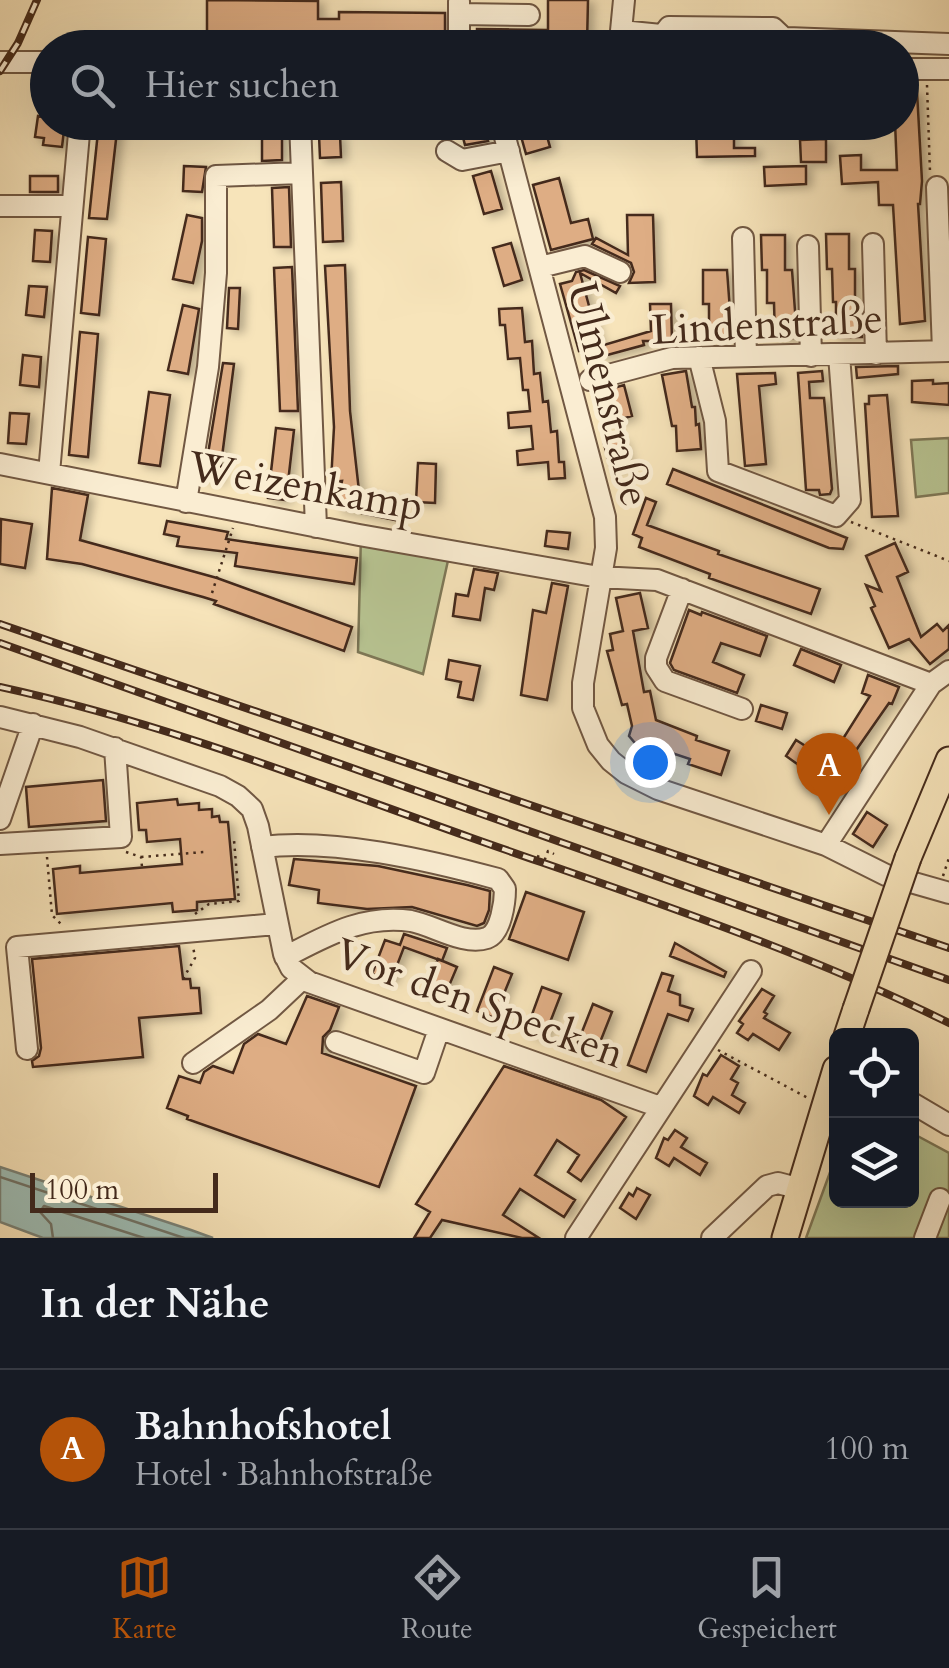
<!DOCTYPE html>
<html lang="de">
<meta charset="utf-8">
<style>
:root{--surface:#171b24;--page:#242831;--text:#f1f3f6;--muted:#9ea1a6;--line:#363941;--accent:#b45309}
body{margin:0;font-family:Cardo,serif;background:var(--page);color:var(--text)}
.controls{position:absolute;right:30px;bottom:30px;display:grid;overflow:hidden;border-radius:15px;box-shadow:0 10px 40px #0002}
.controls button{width:90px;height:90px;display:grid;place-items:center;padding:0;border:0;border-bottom:2px solid var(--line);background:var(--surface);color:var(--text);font:50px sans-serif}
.scale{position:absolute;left:30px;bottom:25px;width:188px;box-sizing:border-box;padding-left:10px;border:5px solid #442a1b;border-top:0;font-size:28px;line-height:35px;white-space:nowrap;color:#442a1b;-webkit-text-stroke:8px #faedd2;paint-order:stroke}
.you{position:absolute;left:650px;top:762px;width:35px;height:35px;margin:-25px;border:8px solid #fff;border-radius:50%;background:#1a73e8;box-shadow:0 0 0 15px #1a73e833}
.badge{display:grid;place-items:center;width:65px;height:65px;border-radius:50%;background:var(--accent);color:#fff;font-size:32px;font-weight:700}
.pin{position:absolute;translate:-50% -82px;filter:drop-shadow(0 2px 5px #0008)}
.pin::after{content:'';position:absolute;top:52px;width:35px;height:30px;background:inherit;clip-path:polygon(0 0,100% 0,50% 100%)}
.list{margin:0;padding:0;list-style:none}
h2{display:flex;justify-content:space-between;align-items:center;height:130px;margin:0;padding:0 40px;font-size:42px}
h2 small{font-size:32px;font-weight:400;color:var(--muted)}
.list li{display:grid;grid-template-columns:65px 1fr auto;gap:30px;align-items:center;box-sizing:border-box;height:160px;padding:0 40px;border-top:2px solid var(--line)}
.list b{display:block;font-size:38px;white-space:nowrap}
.list p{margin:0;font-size:32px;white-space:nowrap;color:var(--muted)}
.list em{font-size:32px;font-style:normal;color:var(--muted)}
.icon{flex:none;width:55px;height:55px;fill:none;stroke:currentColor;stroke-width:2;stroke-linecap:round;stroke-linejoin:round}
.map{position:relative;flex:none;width:949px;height:1238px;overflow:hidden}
.search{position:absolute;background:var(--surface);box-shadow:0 10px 40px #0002;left:30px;right:30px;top:30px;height:110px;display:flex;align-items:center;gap:25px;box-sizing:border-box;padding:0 35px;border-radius:55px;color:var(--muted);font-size:38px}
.sheet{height:290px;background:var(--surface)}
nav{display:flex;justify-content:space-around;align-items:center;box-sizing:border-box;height:140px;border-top:2px solid var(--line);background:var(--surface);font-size:28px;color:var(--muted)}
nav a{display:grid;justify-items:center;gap:5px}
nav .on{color:var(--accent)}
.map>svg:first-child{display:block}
.green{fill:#b8c593;stroke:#7e7857;stroke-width:2.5}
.water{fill:#9ebeb6;stroke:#7a8378;stroke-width:2.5}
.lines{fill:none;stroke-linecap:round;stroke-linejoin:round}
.shore{stroke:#717468;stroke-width:2.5}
.building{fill:#dead84;stroke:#442a1b;stroke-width:2.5;filter:url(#shadow)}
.minor-casing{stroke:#715843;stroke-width:24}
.major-casing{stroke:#442a1b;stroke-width:29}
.path{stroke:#442a1b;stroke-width:2.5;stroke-dasharray:2.5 5;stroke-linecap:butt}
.minor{stroke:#faedd2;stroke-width:20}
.major{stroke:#f7e4ba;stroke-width:25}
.rail-casing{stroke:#442a1b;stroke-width:8}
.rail{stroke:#faedd2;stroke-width:4;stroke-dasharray:11;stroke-linecap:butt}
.major-bridge-casing{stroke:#442a1b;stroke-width:29;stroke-linecap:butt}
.major-bridge{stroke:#f7e4ba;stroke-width:25}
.labels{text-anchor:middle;stroke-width:9;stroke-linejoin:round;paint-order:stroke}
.street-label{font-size:42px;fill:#442a1b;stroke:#faedd2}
</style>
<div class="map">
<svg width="949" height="1238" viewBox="0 0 949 1238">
<defs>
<filter id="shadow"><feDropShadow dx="5.5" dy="3" stdDeviation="5" flood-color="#0004"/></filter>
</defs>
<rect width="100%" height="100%" fill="#f7e4ba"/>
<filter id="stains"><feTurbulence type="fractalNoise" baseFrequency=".002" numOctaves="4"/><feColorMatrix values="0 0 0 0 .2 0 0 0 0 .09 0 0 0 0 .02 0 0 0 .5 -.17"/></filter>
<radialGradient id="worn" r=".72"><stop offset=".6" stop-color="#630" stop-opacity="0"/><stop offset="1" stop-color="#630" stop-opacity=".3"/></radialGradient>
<!-- green -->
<path class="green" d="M949 438V493L916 497 911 440Z
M361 535 449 556 423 674 358 652Z
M912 1133 949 1153V1238H806L836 1156V1200H912Z"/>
<!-- water -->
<path class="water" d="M0 1167 191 1230 213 1238H43L0 1222Z"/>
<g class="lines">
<!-- shore -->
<path class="shore" d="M0 1177 184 1238
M53 1238 51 1224 40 1212 44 1206 144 1238"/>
</g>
<!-- building -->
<path class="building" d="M207 0 318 1V19H339V12L445 13V44L207 42Z
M548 0H588L587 44 477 43V29L548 30Z
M917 92 922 181 920 204H918L925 321 900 324 893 205H879L878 182 842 184 840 156 861 155V170H897L895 122H902V93Z
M38 116 48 118V122H65L62 147 43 145 44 138 35 137Z
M99 122H118L107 219 89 218Z
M262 122H282V160L262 161Z
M459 122H482L488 141 465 145Z
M517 122H543L550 147 526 154Z
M723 122H734V148H755V156L697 157 696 127 724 126Z
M319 135H340L341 157 320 158Z
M826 139V162H801L800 140Z
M184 166 206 167 202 192 183 191Z
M806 166V184L765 186 764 167Z
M491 171 502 209 484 214 473 176Z
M30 176H58V192H30Z
M559 178 571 223 588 219 593 239 551 250 533 185Z
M341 182 343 241 323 242 321 183Z
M289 187 291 247H274L272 188Z
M187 215 202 218V241L193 283 173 279Z
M627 215H653L655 282 629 283 634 272 631 263 592 244 596 238 628 255Z
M35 230 52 231 50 262 33 261Z
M826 234H849V269H855V302H861L862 337H836V302H833L832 269H827Z
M761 235H785V270H792L797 338H775L774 303H767V270H762Z
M88 237 106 239 99 315 81 313Z
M511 243 522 280 504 286 493 248Z
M345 265 350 411 359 491 399 500 395 520 337 508 342 481 331 482 334 427 325 266Z
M292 267 298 411H280L274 268Z
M584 270 620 286 616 293 580 273 600 346 579 351 560 284 572 281 576 272Z
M703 270H727L732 338H709V304H703Z
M29 286 47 287 44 317 26 315Z
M229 288H240L238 329 227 328Z
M650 304H671L672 341H643L644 345 600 357 597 347 651 331Z
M183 305 199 309 188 374 168 370Z
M522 308 525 342 532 341 534 374 540 373 543 402 548 401 551 432 557 431 559 462H564L565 478 549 479 548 462 518 465 517 451 533 449 531 426 509 428 508 413 530 411 528 390H523L520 358 508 359 505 325H500L499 309Z
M80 332 98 334 88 457 69 455Z
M23 355 41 357 39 387 20 385Z
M223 363 234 364 219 480 204 478Z
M898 366V374L857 378 856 367Z
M686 371 692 407H695L696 425 699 424 701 449 677 451 676 426H672L662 375Z
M822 371 823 381 809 382 810 398H824L832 489 830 494 820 495 819 490H806L798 373Z
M775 373 776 384 759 386 766 464 745 466 737 374Z
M933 380V384L949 383V405L912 402V381Z
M624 385 632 416 608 423 599 392Z
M149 392 170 395 160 466 139 463Z
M887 395 898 516 872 517 865 404H869V396Z
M10 413 29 414 26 444 8 443Z
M276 428 294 430 286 500 268 498Z
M622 439 629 465 611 470 604 444Z
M418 463 436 464 435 503 416 502Z
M673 469 847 538 843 549 829 548 667 484Z
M52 488 88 495 80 540 217 578 352 627 344 651 214 604 216 601 203 597 82 564 47 559Z
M646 498 656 502 647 525 719 551 718 554 820 589 811 614 709 578 710 574 639 547 642 538 633 534Z
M1 519 32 524 25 568 0 564Z
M167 521 228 532 226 539 357 558 354 584 235 566 237 553 177 546 179 537 164 534Z
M547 531 570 533 568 549 545 546Z
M895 543 908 572 897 577 921 637 937 624 943 631 949 625V649L930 664 909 639 889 648 871 608 875 606 866 585 881 591 866 556Z
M474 569 498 573 494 590 485 588 480 620 453 616 456 594 468 596Z
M552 583 568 586 547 700 521 695 533 610 546 613Z
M640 593 648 628 633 631 644 692 650 691 656 720 697 736 696 740 729 751 721 775 688 764 690 759 651 746 640 749 629 736 632 726 627 704 622 705 607 651 613 650 610 634 623 631 616 598Z
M689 610 701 615 702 612 767 636 760 656 721 643 713 662 744 675 737 693 674 670 670 663Z
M801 649 841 665 834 682 794 665Z
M449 660 480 666 473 700 458 697 461 682 446 679Z
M868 675 899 687 892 704 889 703 845 766 853 772 839 794 786 756 796 740 829 761 870 696 862 693Z
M761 705 787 713 782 729 756 721Z
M103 780 106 821 29 827 26 787Z
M177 799 178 805 199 803V810L212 809V817L219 816 220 822H228L235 899 197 902V910L173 912 172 903 57 914 53 869 80 866V873L182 864 180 839 147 842 146 830H139L137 803Z
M867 812 887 825 873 847 853 834Z
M294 859 378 866 467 885 490 891 489 910 484 923 477 926 412 907 367 909 318 903 319 890 289 885Z
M526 892 584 912 568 960 509 939Z
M404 934 447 948 442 961 404 947 391 981 372 974 385 940 400 945Z
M675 943 726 972 724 977 670 956Z
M179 946 183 979H190L191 988H199L201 1013 139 1018 143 1057 33 1067 32 1061 39 1056 41 1048 32 959Z
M438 959 457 967 443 1000 425 993Z
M494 967 512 974 494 1018 477 1011Z
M662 973 673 976 668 991 680 995V1005L693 1009 688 1021 668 1014 646 1072 628 1065Z
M542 987 561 994 544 1038 526 1031Z
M762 989 774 996 764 1012 767 1014 764 1018 790 1033 779 1050 753 1034 748 1040 737 1033 743 1024 739 1021Z
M307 996 339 1007 330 1030 323 1037 322 1053 416 1086 379 1187 187 1119 188 1116 167 1108 179 1076 200 1083 204 1072 213 1066 233 1073 244 1044 258 1034 286 1044Z
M593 1004 612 1012 595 1055 576 1047Z
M721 1055 739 1066 731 1079 738 1083 732 1095 745 1103 739 1113 713 1097 708 1105 694 1096 703 1074 707 1076Z
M504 1066 601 1100 626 1117 581 1181 568 1172 579 1155 557 1140 535 1175 575 1200 564 1217 520 1189 503 1215 539 1238H522L442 1220 430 1238H414L430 1212 416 1204Z
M675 1130 687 1138 681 1147 707 1163 700 1175 674 1158 669 1166 656 1158 664 1138 668 1140Z
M637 1188 650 1195 636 1219 620 1208 629 1193 633 1196Z"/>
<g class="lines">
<!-- minor casing -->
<g class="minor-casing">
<path id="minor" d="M624 0 621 31 661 35
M459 2V48
M459 14 529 15
M787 38 949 44
M653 48 669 27 773 28 792 46
M0 62H48
M902 69H949
M300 122 316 527
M501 122 605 517 606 548 583 683V708L598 745 611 761 626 773 658 789 826 845 886 875 949 893
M447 151 462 160 509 151
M937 187 943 351
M0 206H72
M743 238 746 356
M873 244 876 354
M808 246 811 356
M540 267 585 256 620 272
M699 357 715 421 718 471 836 516 850 500 839 355
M590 380 672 358 949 351
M0 464 359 535 599 577 657 580 931 684
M49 473 80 122
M186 502 208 367 216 273V176L302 173
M682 589 656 658V667L665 681 742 709
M0 717 80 737 220 786 238 796 252 809 258 826 284 954 291 968 309 982 660 1107
M0 819 33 724
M0 844 121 837 115 748
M826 845 931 684 949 671
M262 847C333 838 428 860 498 879L505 889C505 902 501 933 487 938 464 946 433 925 411 921 363 914 326 936 285 957
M336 1042 424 1073 439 1029
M27 1049 17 947 276 924
M193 1063 269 1010 303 978
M912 1103 949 1125
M576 1238 751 971
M712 1238 767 1186 778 1183 801 1189
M925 1238 940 1199"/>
</g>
<!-- major casing -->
<g class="major-casing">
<path id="major" d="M908 858 949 760
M847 1036 856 1009
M785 1238 836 1069"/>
</g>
<!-- path -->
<path class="path" d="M927 85 930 172
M851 522 949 561
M212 593 233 528
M126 852 141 857 142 867
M537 856 545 859 548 851 554 854
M47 857 52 915 62 925
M141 857 204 852
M943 876 949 858
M195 914 209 904 239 901 234 840
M183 979 195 958 193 946
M718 1050 808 1098"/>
<!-- minor -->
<use href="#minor" class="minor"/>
<!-- major -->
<use href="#major" class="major"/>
<!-- rail casing -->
<g class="rail-casing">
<path id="rail" d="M0 71 18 43 37 0
M0 624 949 948
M0 643 949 980
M0 687C161 722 314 782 469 837 631 894 795 947 949 1023"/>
</g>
<!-- rail -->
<use href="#rail" class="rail"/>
<!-- major-bridge casing -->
<g class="major-bridge-casing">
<path id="major-bridge" d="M856 1009 908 858"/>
</g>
<!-- major-bridge -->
<use href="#major-bridge" class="major-bridge"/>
</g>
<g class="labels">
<!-- street labels -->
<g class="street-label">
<text transform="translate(767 323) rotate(-3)" y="15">Lindenstraße</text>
<text transform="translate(610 394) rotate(76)" y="15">Ulmenstraße</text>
<text transform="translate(306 485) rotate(10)" y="15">Weizenkamp</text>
<text transform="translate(480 1002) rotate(20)" y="15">Vor den Specken</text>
</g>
</g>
<rect width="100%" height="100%" filter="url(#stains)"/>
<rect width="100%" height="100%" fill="url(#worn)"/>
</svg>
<div class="controls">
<button><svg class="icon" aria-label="locate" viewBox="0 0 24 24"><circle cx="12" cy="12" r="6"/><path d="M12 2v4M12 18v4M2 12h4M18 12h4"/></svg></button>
<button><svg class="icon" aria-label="layers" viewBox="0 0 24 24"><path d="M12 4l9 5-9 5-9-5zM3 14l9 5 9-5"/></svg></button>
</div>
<div class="scale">100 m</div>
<div class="you"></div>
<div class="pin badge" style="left:829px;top:815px">A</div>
<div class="search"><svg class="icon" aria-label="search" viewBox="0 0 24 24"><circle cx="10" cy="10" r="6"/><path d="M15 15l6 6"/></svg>Hier suchen</div>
</div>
<section class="sheet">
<h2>In der Nähe<small></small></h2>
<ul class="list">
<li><span class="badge">A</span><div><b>Bahnhofshotel</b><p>Hotel · Bahnhofstraße</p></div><em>100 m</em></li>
</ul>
</section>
<nav>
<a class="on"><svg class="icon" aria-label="map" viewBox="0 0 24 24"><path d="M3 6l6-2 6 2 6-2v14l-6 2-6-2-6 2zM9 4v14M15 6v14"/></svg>Karte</a>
<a><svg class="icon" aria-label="directions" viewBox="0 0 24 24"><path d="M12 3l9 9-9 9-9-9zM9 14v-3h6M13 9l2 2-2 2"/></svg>Route</a>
<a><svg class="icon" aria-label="saved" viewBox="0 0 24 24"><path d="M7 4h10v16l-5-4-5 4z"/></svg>Gespeichert</a>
</nav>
